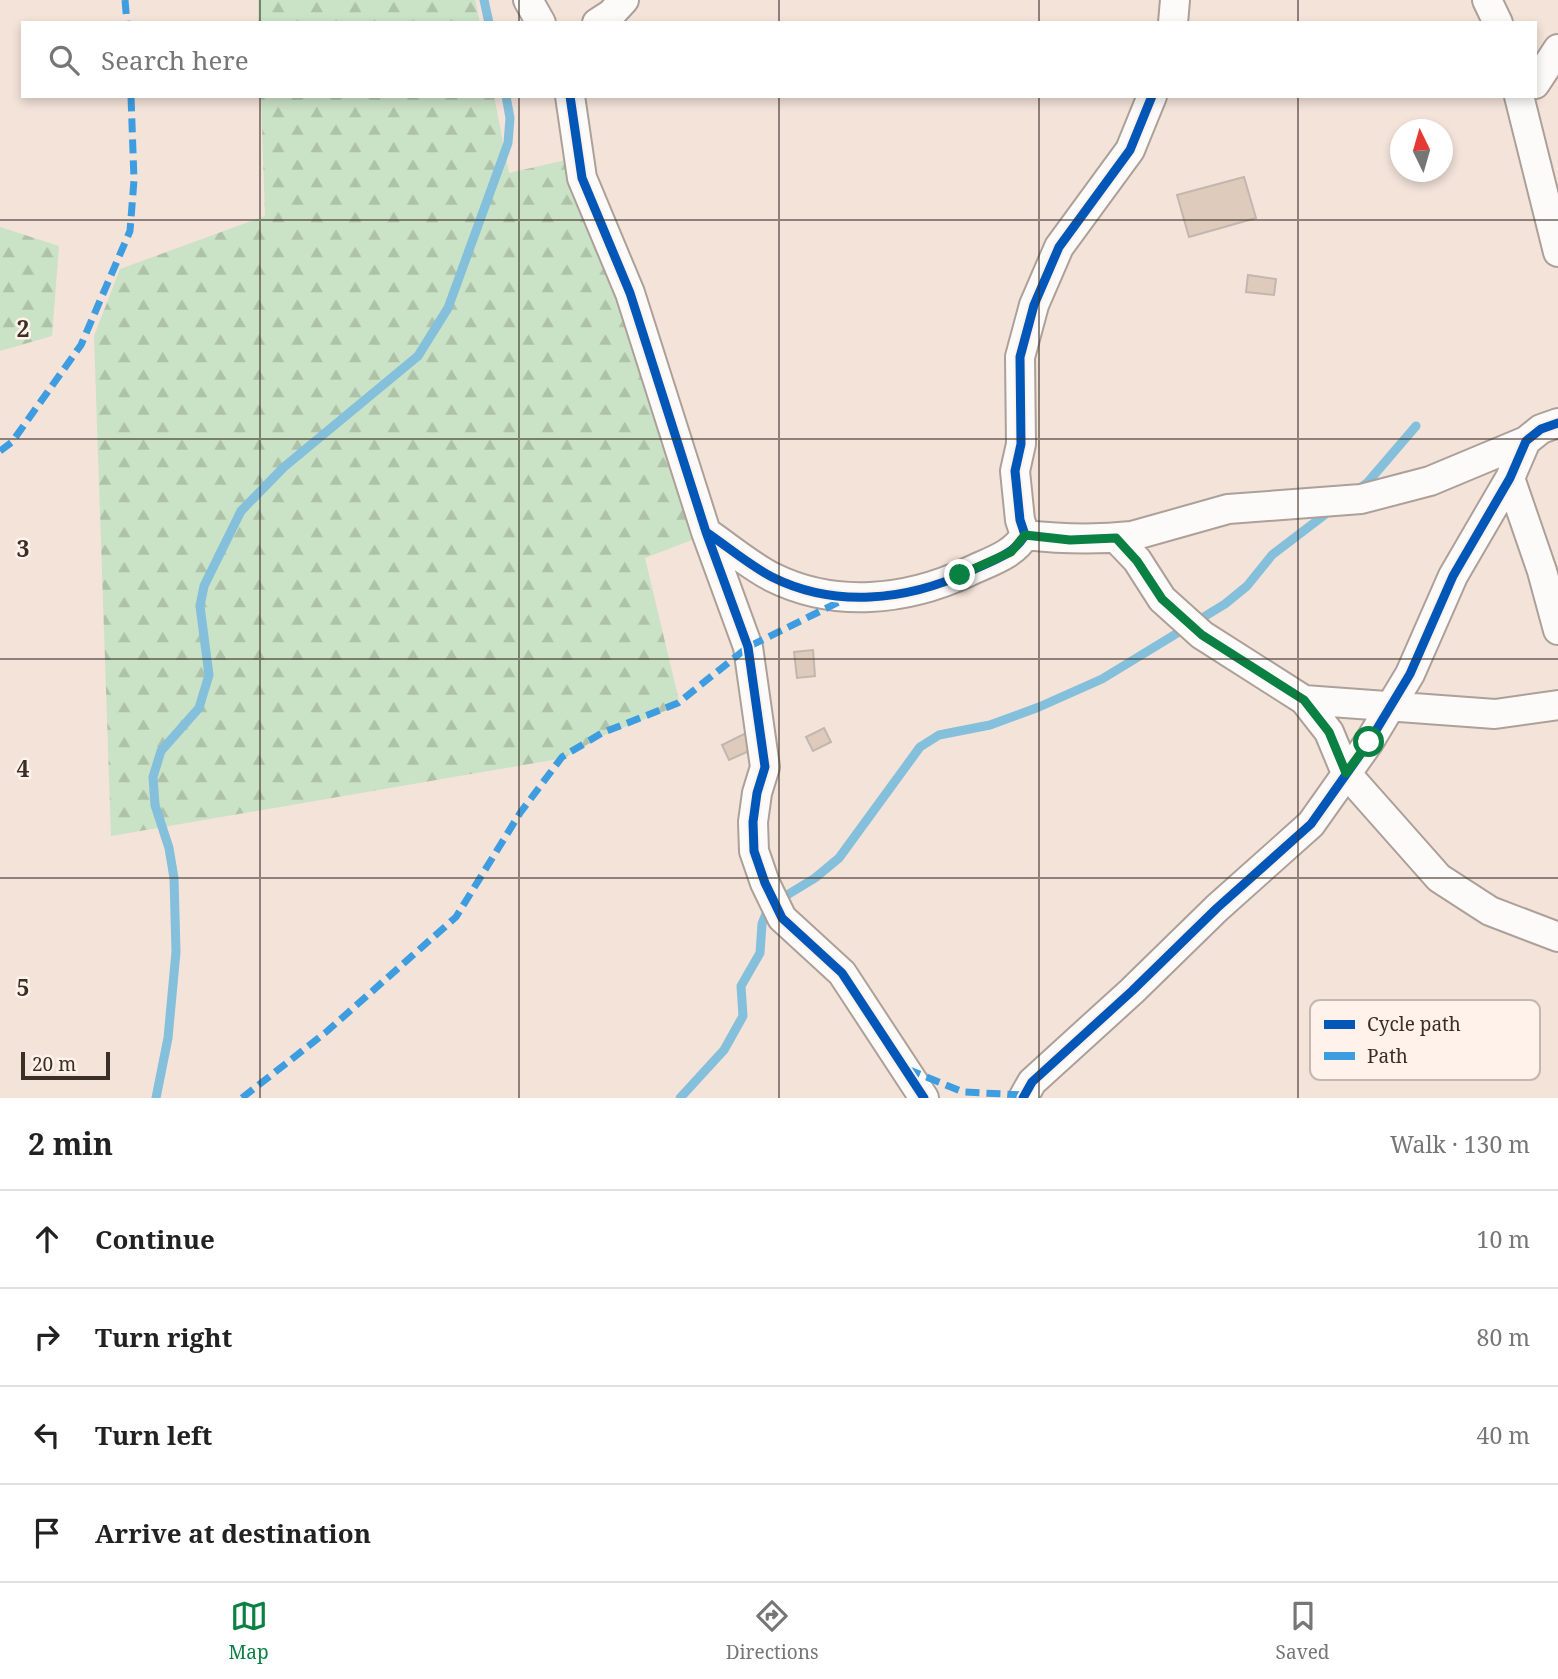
<!DOCTYPE html>
<meta charset="utf-8">
<style>
:root{--surface:#fff;--page:#f2f2f2;--text:#222;--muted:#767676;--line:#e0e0e0;--accent:#0b8043}
body{margin:0;font-family:"Noto Serif",serif;background:var(--page);color:var(--text)}
.compass{position:absolute;left:1390px;top:119px;width:63px;height:63px;border-radius:50%;background:var(--surface);box-shadow:0 4px 10px #0003;rotate:355deg}
.scale{position:absolute;left:21px;bottom:18px;width:89px;box-sizing:border-box;padding-left:7px;border:4px solid #3a2f27;border-top:0;font-size:19px;line-height:24px;white-space:nowrap;color:#3a2f27;-webkit-text-stroke:5px #fef2ea;paint-order:stroke}
.stop{position:absolute;width:21px;height:21px;margin:-16px;border:5px solid #0b8043;border-radius:50%;background:#fff}
.stop.end{background:#0b8043;border-color:#fff;box-shadow:0 2px 7px #0008}
.list{margin:0;padding:0;list-style:none}
h2{display:flex;justify-content:space-between;align-items:center;height:91px;margin:0;padding:0 28px;font-size:30px}
h2 small{font-size:23px;font-weight:400;color:var(--muted)}
.list li{display:grid;grid-template-columns:46px 1fr auto;gap:21px;align-items:center;box-sizing:border-box;height:98px;padding:0 28px;border-top:2px solid var(--line)}
.list b{display:block;font-size:26px;white-space:nowrap}
.list em{font-size:23px;font-style:normal;color:var(--muted)}
.icon{flex:none;width:38px;height:38px;fill:none;stroke:currentColor;stroke-width:2;stroke-linecap:round;stroke-linejoin:round}
.map{position:relative;flex:none;width:1558px;height:1098px;overflow:hidden}
.search{position:absolute;background:var(--surface);box-shadow:0 4px 10px #0003;left:21px;right:21px;top:21px;height:77px;display:flex;align-items:center;gap:18px;box-sizing:border-box;padding:0 24px;border-radius:0px;color:var(--muted);font-size:26px}
.sheet{height:483px;background:var(--surface)}
nav{display:flex;justify-content:space-around;align-items:center;box-sizing:border-box;height:98px;border-top:2px solid var(--line);background:var(--surface);font-size:19px;color:var(--muted)}
nav a{display:grid;justify-items:center;gap:4px}
nav .on{color:var(--accent)}
.map>svg:first-child{display:block}
.forest{fill:url(#forest-firs)}
.lines{fill:none;stroke-linecap:round;stroke-linejoin:round}
.stream{stroke:#84bfdb;stroke-width:9}
.building{fill:#dfcbbc;stroke:#c2b6ae;stroke-width:2}
.minor-casing{stroke:#aca099;stroke-width:32}
.minor{stroke:#fdfbf9;stroke-width:28}
.quiet{stroke:#3e9de0;stroke-width:7;stroke-dasharray:14 7;stroke-linecap:butt}
.cycleway-casing{stroke:#fef2ea;stroke-width:13}
.cycleway{stroke:#0057b8;stroke-width:9}
.route{stroke:#0b8043;stroke-width:9}
.grid{fill:none;stroke:#3a2f27;stroke-width:2;stroke-opacity:0.55}
.key{fill:#fef2ea;stroke:#c3b8b0;stroke-width:2}
.key-label{font-size:19px;fill:#3a2f27}
.grid-label{font-size:23px;text-anchor:middle;font-weight:bold;fill:#3a2f27;stroke:#fef2ea;stroke-width:5;stroke-linejoin:round;paint-order:stroke}
</style>
<div class="map">
<svg width="1558" height="1098" viewBox="0 0 1558 1098">
<defs>
<pattern id="forest-firs" width="22" height="20" patternUnits="userSpaceOnUse" patternTransform="scale(1.75)"><rect width="22" height="20" fill="#cae2c6"/><path d="M5 1l3.5 6h-7zM16 11l3.5 6h-7z" fill="#aec2aa"/></pattern>
</defs>
<rect width="100%" height="100%" fill="#f3e3d9"/>
<!-- forest -->
<path class="forest" d="M258 0H475L480 23H258Z
M261 96H494L509 173 579 157 710 533 645 558 680 705 604 735 564 758 111 836 94 336 120 269 265 216Z
M0 227 59 246 52 336 0 351Z"/>
<g class="lines">
<!-- stream -->
<path class="stream" d="M484 0 489 23
M1359 489 1368 482 1416 426
M156 1098 168 1038 176 952 174 878 169 848 155 805 153 777 161 751 199 708 209 675 200 606 204 586 241 511 284 467 418 356 448 308 508 143 510 118 506 96
M680 1098 724 1050 743 1016 741 986 760 953 762 924 769 906 815 878 839 858 920 747 939 735 990 725 1039 707 1102 679 1225 604 1247 586 1272 555 1331 510"/>
</g>
<!-- building -->
<path class="building" d="M1244 177 1256 218 1189 237 1177 195Z
M1248 275 1276 279 1274 295 1246 292Z
M813 650 815 676 797 678 794 652Z
M824 728 831 742 813 751 806 737Z
M748 732 756 748 729 760 722 745Z"/>
<g class="lines">
<!-- minor casing -->
<g class="minor-casing">
<path id="minor" d="M528 0 541 23
M1487 0 1498 23
M597 23 611 14 624 0
M1173 23 1175 0
M1535 84 1558 49
M570 96 582 178 630 293 706 532 748 647 765 767 757 793 753 822 754 851 765 883 782 918 842 973 924 1098
M1519 96 1558 252
M1510 478 1542 571 1558 630
M706 532C728 547 749 565 772 577 834 608 906 601 968 572 988 562 1013 556 1025 535L1020 520 1015 471 1021 444 1020 357 1034 305 1059 247 1130 150 1152 96
M1025 535C1061 539 1096 540 1132 536L1228 509 1361 499 1430 481 1526 441
M1116 538 1137 560 1162 599 1202 635 1304 700 1329 732 1346 773 1439 878 1490 911 1558 937
M1304 700 1495 714 1558 705
M1023 1098 1032 1082 1132 991 1217 908 1311 824 1369 742 1410 674 1453 576 1510 478 1526 441 1541 429 1558 423"/>
</g>
<!-- minor -->
<use href="#minor" class="minor"/>
<!-- quiet -->
<path class="quiet" d="M125 0 127 23
M0 451 12 442 81 345 130 231 134 180 131 96
M907 1069 963 1092 1025 1095
M242 1098 325 1033 456 917 520 813 562 757 602 733 678 703 748 647 847 598"/>
<!-- cycleway casing -->
<g class="cycleway-casing">
<path id="cycleway" d="M570 96 582 178 630 293 706 532 748 647 765 767 757 793 753 822 754 851 765 883 782 918 842 973 924 1098
M706 532C728 547 749 565 772 577 834 608 906 601 968 572 988 562 1013 556 1025 535L1020 520 1015 471 1021 444 1020 357 1034 305 1059 247 1130 150 1152 96
M1023 1098 1032 1082 1132 991 1217 908 1311 824 1369 742 1410 674 1453 576 1510 478 1526 441 1541 429 1558 423"/>
</g>
<!-- cycleway -->
<use href="#cycleway" class="cycleway"/>
</g>
<g class="lines">
<!-- route -->
<path class="route" d="M960 575 1011 552 1025 535 1070 540 1116 538 1137 561 1162 599 1202 635 1304 700 1329 732 1346 773 1369 742"/>
</g>
<!-- grid -->
<path class="grid" d="M260 0V23M519 0V23M779 0V23M1039 0V23M1298 0V23M260 96V1098M519 96V1098M779 96V1098M1039 96V1098M1298 96V1098M0 220H1558M0 439H1558M0 659H1558M0 878H1558"/>
<!-- legend -->
<rect x="1310" y="1000" width="230" height="80" rx="10" class="key"/>
<rect x="1324" y="1020" width="31" height="9" fill="#0057b8"/>
<rect x="1324" y="1052" width="31" height="8" fill="#3e9de0"/>
<g class="key-label">
<text x="1367" y="1031">Cycle path</text>
<text x="1367" y="1063">Path</text>
</g>
<g class="grid-label">
<text x="23" y="337">2</text>
<text x="23" y="557">3</text>
<text x="23" y="777">4</text>
<text x="23" y="996">5</text>
</g>
</svg>
<svg class="compass" viewBox="-18 -18 36 36"><path d="M0-13l5 13h-10z" fill="#e53935"/><path d="M0 13l5-13h-10z" fill="#767676"/></svg>
<div class="scale">20 m</div>
<div class="stop" style="left:1369px;top:742px"></div>
<div class="stop end" style="left:960px;top:575px"></div>
<div class="search"><svg class="icon" aria-label="search" viewBox="0 0 24 24"><circle cx="10" cy="10" r="6"/><path d="M15 15l6 6"/></svg>Search here</div>
</div>
<section class="sheet">
<h2>2 min<small>Walk · 130 m</small></h2>
<ul class="list">
<li><svg class="icon" aria-label="ahead" viewBox="0 0 24 24"><path d="M12 20V5M6 11l6-6 6 6"/></svg><div><b>Continue</b></div><em>10 m</em></li>
<li><svg class="icon" aria-label="right" viewBox="0 0 24 24"><path d="M7 20v-9h11M14 6l5 5-5 5"/></svg><div><b>Turn right</b></div><em>80 m</em></li>
<li><svg class="icon" aria-label="left" viewBox="0 0 24 24"><path d="M17 20v-9H6M10 6l-5 5 5 5"/></svg><div><b>Turn left</b></div><em>40 m</em></li>
<li><svg class="icon" aria-label="arrive" viewBox="0 0 24 24"><path d="M6 21V4h12l-3 4 3 4H6"/></svg><div><b>Arrive at destination</b></div></li>
</ul>
</section>
<nav>
<a class="on"><svg class="icon" aria-label="map" viewBox="0 0 24 24"><path d="M3 6l6-2 6 2 6-2v14l-6 2-6-2-6 2zM9 4v14M15 6v14"/></svg>Map</a>
<a><svg class="icon" aria-label="directions" viewBox="0 0 24 24"><path d="M12 3l9 9-9 9-9-9zM9 14v-3h6M13 9l2 2-2 2"/></svg>Directions</a>
<a><svg class="icon" aria-label="saved" viewBox="0 0 24 24"><path d="M7 4h10v16l-5-4-5 4z"/></svg>Saved</a>
</nav>
